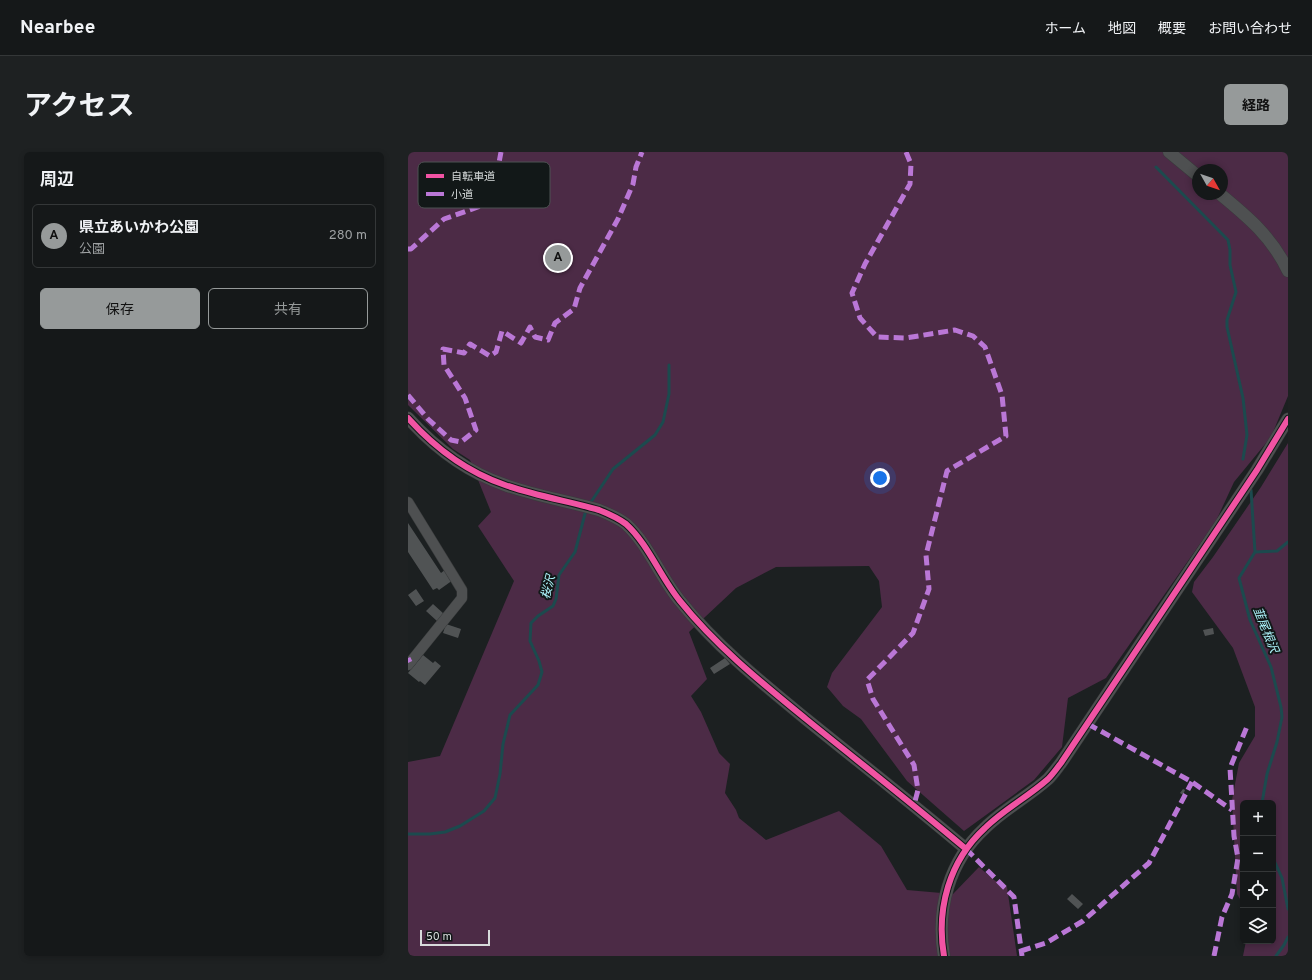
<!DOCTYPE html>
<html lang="ja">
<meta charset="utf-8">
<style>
:root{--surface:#151819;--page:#1e2122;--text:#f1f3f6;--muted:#9da0a2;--line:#343738;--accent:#969a9a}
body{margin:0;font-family:Overpass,"Noto Sans JP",sans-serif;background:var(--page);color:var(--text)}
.controls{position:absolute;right:12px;bottom:12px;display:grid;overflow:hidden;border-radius:6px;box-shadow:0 2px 6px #0003}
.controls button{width:36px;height:36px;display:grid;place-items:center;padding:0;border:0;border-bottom:1px solid var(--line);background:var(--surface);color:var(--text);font:20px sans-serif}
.compass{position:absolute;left:784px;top:12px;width:36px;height:36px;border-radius:50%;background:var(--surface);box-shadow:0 2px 6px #0003;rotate:130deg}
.scale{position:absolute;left:12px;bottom:10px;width:70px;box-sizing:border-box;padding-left:4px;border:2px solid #d7dbdb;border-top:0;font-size:11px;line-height:14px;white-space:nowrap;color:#d7dbdb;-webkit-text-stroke:3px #121818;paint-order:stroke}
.you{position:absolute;left:472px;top:326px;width:14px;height:14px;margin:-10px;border:3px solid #fff;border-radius:50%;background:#1a73e8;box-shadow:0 0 0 6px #1a73e833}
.badge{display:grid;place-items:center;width:26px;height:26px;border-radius:50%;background:var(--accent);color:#111;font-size:13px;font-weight:700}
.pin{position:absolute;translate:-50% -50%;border:2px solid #fff;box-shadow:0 1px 4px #0006}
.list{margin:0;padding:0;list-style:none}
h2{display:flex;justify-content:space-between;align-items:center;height:52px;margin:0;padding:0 16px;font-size:17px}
h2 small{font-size:13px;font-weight:400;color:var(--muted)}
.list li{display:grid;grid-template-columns:26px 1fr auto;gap:12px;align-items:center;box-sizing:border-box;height:64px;margin:0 8px 8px;padding:0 8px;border:1px solid var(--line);border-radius:6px}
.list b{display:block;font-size:15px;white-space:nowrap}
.list p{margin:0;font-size:13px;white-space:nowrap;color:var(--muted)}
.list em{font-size:13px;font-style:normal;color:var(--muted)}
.actions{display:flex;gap:8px;padding:12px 16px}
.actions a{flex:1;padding:9px 0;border:1px solid var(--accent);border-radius:6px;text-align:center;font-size:14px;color:var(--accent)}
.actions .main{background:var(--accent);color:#111}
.icon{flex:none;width:22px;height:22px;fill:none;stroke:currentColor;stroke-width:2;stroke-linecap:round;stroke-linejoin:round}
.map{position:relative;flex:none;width:880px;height:804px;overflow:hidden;border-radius:6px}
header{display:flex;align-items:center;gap:24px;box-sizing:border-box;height:56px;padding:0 20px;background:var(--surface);border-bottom:1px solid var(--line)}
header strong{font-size:19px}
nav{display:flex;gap:22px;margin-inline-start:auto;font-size:14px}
.intro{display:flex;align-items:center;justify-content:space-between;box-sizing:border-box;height:96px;padding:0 24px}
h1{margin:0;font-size:28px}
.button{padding:10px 18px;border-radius:6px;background:var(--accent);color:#111;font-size:14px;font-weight:700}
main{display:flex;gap:24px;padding:0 24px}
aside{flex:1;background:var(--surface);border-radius:6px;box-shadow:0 2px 6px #0003}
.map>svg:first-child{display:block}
.green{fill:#4c2b46;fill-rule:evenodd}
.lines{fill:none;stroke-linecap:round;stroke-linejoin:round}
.stream{stroke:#1c4a4e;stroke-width:3}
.building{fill:#505354}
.minor-casing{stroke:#393b3c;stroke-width:11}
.tertiary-casing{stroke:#393b3c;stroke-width:13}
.minor{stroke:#4e5051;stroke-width:10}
.tertiary{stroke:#4e5051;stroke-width:12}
.quiet{stroke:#ba77d6;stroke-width:5;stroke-dasharray:10 5;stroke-linecap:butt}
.cycleway-casing{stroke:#121818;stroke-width:8}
.cycleway{stroke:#f153a3;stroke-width:6}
.labels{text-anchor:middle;stroke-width:4;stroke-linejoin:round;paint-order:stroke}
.water-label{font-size:12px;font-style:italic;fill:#acf3fa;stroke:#121818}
.key{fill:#121818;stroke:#4d5252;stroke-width:1}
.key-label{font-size:11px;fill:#d7dbdb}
</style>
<header>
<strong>Nearbee</strong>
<nav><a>ホーム</a><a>地図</a><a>概要</a><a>お問い合わせ</a></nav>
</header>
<div class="intro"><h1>アクセス</h1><a class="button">経路</a></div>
<main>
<aside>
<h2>周辺<small></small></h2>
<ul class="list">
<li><span class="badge">A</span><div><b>県立あいかわ公園</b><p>公園</p></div><em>280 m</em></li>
</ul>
<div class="actions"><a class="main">保存</a><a>共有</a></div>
</aside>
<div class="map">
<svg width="880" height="804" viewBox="0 0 880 804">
<rect width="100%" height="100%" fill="#1c2021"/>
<!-- green -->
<path class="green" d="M0 0H880V244L863 285 826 330 808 369 698 526 660 546 654 595 626 628 556 679 499 629 453 567 435 554 419 535 424 521 474 455 471 429 461 414 368 415 328 436 281 480 299 527 283 544 293 560 311 601 322 612 317 641 328 658 331 666 358 688 431 659 473 694 499 738 545 742 571 715 586 728 599 735 609 804H0V610L32 604 106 429 70 374 83 360 62 308 45 297 0 253ZM790 18H814V42H790Z
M880 291V804H835L838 789H865V651H835V752L829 742 824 648 831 611 847 584V555L825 496 784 440 786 430 805 405 853 335Z"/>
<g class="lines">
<!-- stream -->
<path class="stream" d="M748 15 820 88 822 98V113L828 140 819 168V175L835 246 839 283 835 307
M843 338 847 400 831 426 842 468 863 515 873 555 874 565 869 590 859 622 854 651
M181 353 205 317 247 283 255 270 261 242V213
M847 400 869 399 880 390
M0 682H22L37 680 52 674 76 659 87 646 92 622 95 592 102 563 130 533 134 520 131 509 122 489 123 471 130 464 145 454 148 447 151 423 167 400 178 358
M865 706 874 726 880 757
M868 804 876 793 880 785"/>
</g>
<!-- building -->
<path class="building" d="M0 371 33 421 38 417 45 428 31 438 29 436 25 438 0 400Z
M8 437 16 449 8 454 0 443Z
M25 452 36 462 29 469 18 459Z
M38 472 53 477 50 486 35 481Z
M805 476 806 482 797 484 795 478Z
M15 503 25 511 27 509 33 514 17 533 12 529 11 530 0 521Z
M317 506 322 512 306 522 302 516Z
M775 637 777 638 775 643 772 641Z
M664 742 675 752 670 757 659 747Z"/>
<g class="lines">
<!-- minor casing -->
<g class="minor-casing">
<path id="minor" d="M0 350 54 438V446L0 513"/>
</g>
<!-- tertiary casing -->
<g class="tertiary-casing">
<path id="tertiary" d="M761 0 790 24
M812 42C840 65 864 85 880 119
M0 266C27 296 59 320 97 333 128 344 160 349 191 358 201 362 210 366 218 372 240 392 253 426 272 449 308 494 354 531 398 567 451 610 505 652 558 697
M536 804C528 757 541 709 577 676 596 657 620 645 640 627 645 622 649 616 653 611L849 318 880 267"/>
</g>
<!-- minor -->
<use href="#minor" class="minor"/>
<!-- tertiary -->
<use href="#tertiary" class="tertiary"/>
<!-- quiet -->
<path class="quiet" d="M498 0 503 12 502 32 457 112 444 141 452 166 469 185 498 186 547 178 565 184 577 195 594 243 598 284 539 319 518 403 521 437 505 481 459 528 465 547 506 613 510 638 506 653
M0 97H3L36 67 70 55 90 16 93 0
M0 243 20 267 43 288 53 290 68 278 57 246 36 213 35 197 56 201 62 192 82 204 88 200 94 179 113 191 122 175 127 185 140 188 147 171 166 157 172 136 210 67 225 32 228 15 234 0
M0 506 2 510
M680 572 784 630 824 658
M558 697 606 745 614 804
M613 799 638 791 675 769 741 711 784 630
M806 804 814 765 824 742 830 706 826 684 822 616 840 572"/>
<!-- cycleway casing -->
<g class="cycleway-casing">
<path id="cycleway" d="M0 266C27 296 59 320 97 333 128 344 160 349 191 358 201 362 210 366 218 372 240 392 253 426 272 449 308 494 354 531 398 567 451 610 505 652 558 697
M536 804C528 757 541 709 577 676 596 657 620 645 640 627 645 622 649 616 653 611L849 318 880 267"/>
</g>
<!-- cycleway -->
<use href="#cycleway" class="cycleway"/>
</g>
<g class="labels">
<!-- water labels -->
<g class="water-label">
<text transform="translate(140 435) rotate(-75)" y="4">桜沢</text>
<text transform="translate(858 478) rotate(68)" y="4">韮尾根沢</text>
</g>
</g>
<!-- legend -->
<rect x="10" y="10" width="132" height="46" rx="6" class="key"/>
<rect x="18" y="22" width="18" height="4" fill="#f153a3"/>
<rect x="18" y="40" width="18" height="4" fill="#ba77d6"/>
<g class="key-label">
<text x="43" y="28">自転車道</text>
<text x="43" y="46">小道</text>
</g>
</svg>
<div class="controls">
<button>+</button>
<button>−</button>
<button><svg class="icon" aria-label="locate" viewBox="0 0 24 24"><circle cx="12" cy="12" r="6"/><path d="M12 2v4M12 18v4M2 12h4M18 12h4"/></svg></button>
<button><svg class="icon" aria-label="layers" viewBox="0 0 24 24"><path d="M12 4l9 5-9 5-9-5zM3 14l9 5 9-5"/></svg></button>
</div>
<svg class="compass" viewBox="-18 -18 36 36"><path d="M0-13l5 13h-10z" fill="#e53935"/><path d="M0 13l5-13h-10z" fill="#9da0a2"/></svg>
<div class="scale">50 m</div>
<div class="you"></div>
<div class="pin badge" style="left:150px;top:106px">A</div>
</div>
</main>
